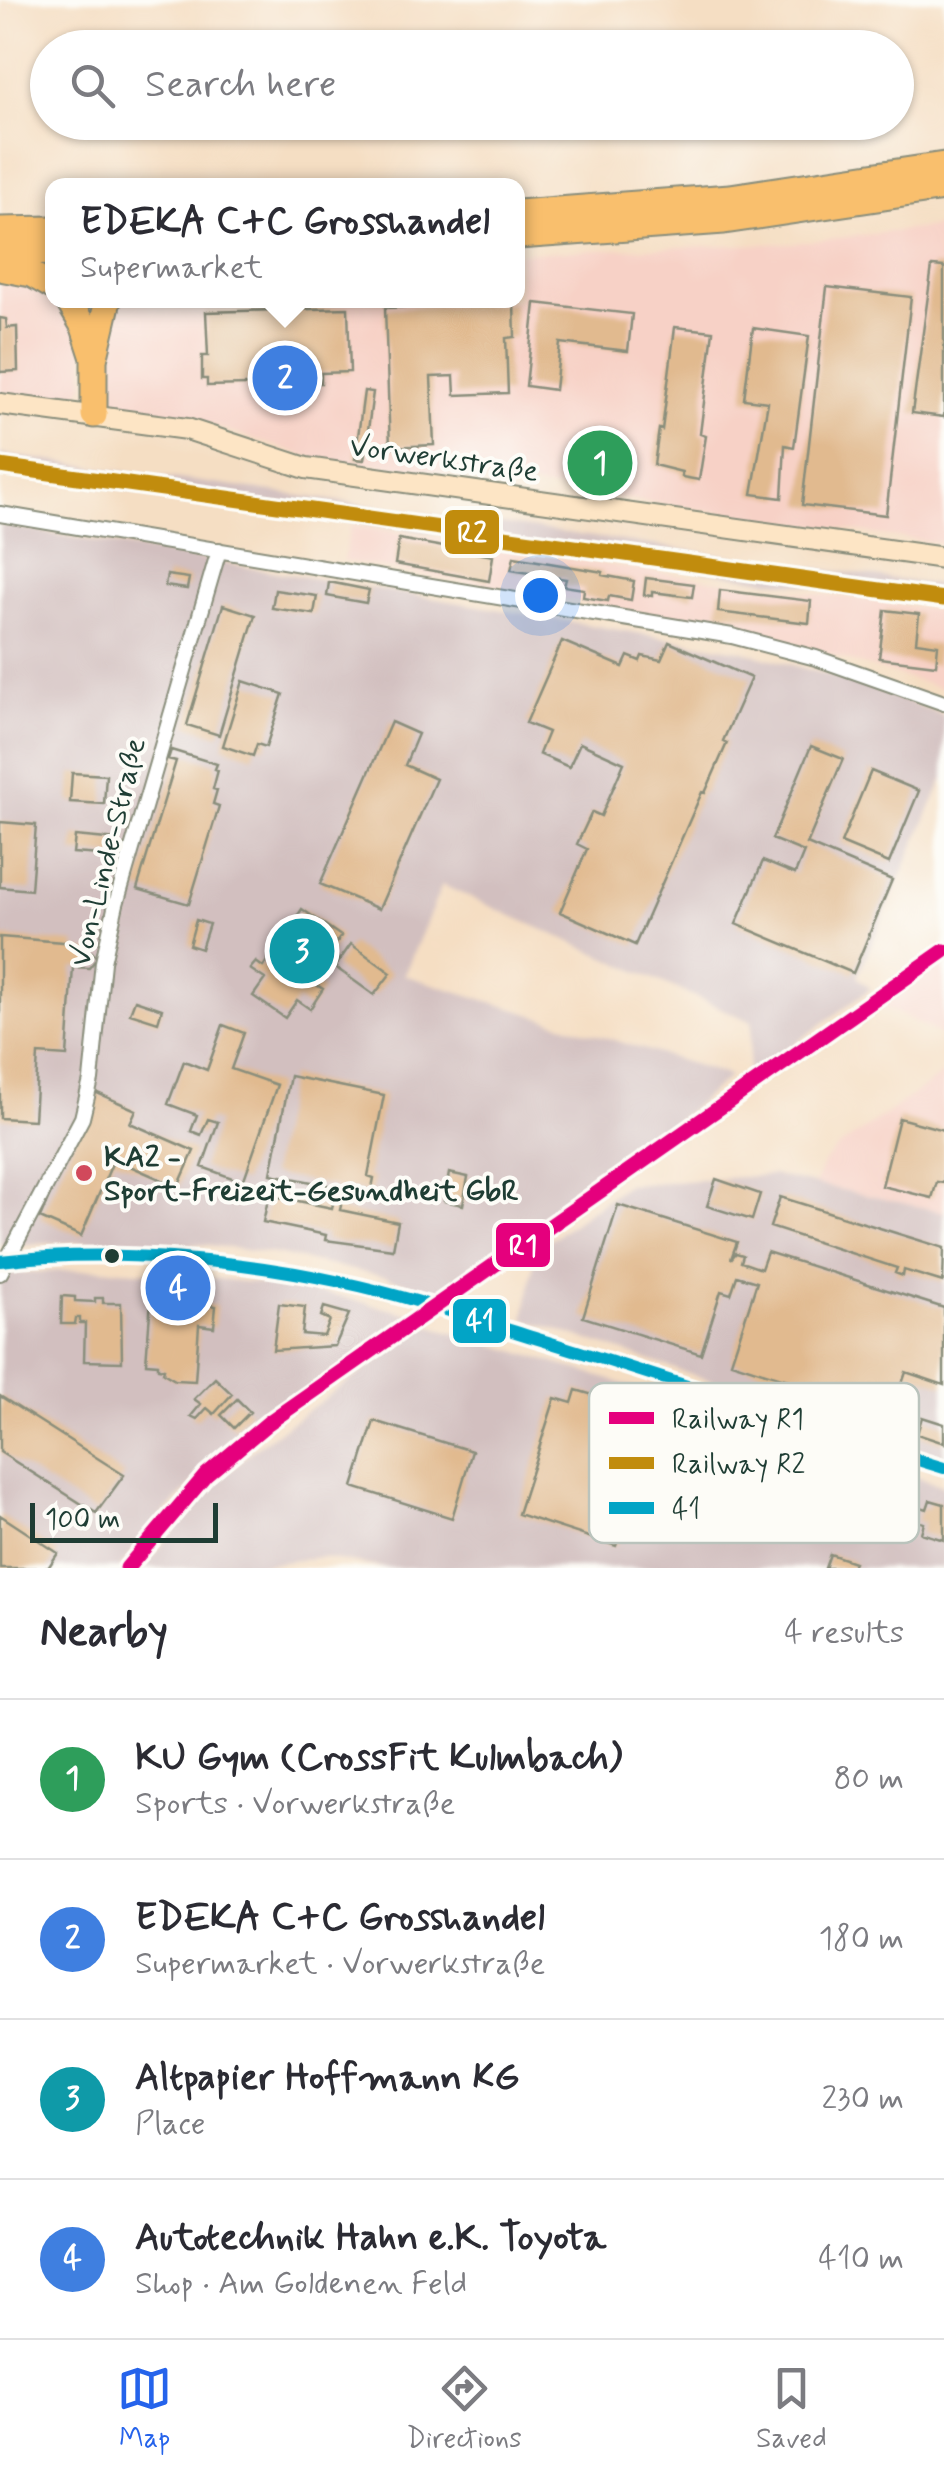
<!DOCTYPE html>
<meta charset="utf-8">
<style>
:root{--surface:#fff;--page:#f2f2f3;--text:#2b2b33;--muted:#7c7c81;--line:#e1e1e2;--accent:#2563eb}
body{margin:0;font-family:Mynerve,sans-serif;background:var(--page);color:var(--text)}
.scale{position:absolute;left:30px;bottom:25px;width:188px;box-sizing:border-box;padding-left:10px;border:5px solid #1f3d34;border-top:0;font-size:28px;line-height:35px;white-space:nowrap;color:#1f3d34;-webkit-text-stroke:8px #fdfcf7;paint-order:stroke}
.you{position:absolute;left:540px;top:595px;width:35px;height:35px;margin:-25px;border:8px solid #fff;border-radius:50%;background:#1a73e8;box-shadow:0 0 0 15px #1a73e833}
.badge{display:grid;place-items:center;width:65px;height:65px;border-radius:50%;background:var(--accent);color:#fff;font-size:32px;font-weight:700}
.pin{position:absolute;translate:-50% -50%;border:5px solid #fff;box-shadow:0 2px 10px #0006}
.popup{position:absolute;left:45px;top:178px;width:480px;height:130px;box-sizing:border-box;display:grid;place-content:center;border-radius:20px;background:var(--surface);filter:drop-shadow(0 2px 8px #0005);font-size:32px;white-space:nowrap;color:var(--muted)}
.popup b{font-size:38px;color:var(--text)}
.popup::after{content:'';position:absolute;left:50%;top:100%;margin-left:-20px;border:20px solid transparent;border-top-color:var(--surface)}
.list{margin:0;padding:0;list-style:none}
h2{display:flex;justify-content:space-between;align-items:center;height:130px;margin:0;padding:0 40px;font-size:42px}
h2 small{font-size:32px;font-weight:400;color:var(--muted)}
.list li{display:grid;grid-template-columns:65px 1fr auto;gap:30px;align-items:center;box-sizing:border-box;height:160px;padding:0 40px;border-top:2px solid var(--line)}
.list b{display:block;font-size:38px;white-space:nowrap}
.list p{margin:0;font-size:32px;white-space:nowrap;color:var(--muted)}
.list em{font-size:32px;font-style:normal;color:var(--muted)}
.icon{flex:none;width:55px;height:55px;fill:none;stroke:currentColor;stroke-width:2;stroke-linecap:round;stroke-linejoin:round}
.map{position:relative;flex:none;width:944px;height:1568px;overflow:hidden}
.search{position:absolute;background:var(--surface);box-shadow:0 2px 8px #0004;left:30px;right:30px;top:30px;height:110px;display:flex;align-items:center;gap:25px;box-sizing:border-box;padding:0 35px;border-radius:55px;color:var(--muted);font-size:38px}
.sheet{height:770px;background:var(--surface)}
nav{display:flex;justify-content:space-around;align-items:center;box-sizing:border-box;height:140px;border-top:2px solid var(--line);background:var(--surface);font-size:28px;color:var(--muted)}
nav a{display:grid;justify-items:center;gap:5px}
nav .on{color:var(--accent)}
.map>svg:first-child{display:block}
.built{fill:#f7d1c6}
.industrial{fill:#d2bfbf}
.building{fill:#e1ba8f}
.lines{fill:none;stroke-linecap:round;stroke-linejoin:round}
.street-casing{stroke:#8a8e7c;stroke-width:18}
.secondary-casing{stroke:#8a8e7c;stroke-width:24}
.highway-casing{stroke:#8a8e7c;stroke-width:29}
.street{stroke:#fff;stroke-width:14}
.secondary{stroke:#fde5c5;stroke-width:20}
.highway{stroke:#f9bf6d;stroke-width:25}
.rail{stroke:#1f3d34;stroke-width:4}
.bus-1-casing{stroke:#fdfcf7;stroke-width:20}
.bus-1{stroke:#02a4c6;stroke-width:12}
.rail-1-casing{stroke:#fdfcf7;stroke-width:22}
.rail-2-casing{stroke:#fdfcf7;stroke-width:22}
.rail-1{stroke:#e5007d;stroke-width:15}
.rail-2{stroke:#c18c0d;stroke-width:15}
.poi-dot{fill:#d1495b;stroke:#fdfcf7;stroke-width:4}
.bus-dot{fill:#1f3d34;stroke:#fdfcf7;stroke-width:4}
.labels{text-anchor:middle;stroke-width:8;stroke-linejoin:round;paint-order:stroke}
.street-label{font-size:30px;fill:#1f3d34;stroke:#fdfcf7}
.poi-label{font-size:30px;font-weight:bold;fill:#1f3d34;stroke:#fdfcf7;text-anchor:start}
.key{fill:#fdfcf7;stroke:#bac3bc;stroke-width:2.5}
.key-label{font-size:28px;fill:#1f3d34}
.line-badge{stroke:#fdfcf7;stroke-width:4}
.badge-label{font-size:28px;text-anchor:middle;font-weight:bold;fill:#fff}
</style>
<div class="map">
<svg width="944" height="1568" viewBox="0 0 944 1568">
<rect width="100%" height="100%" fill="#fdfcf7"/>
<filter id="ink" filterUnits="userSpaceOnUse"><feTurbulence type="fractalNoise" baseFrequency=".01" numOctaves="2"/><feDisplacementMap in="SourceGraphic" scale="20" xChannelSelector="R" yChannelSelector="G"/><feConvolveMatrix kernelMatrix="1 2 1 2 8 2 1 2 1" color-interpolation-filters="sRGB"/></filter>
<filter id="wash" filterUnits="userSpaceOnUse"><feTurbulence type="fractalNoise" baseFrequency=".0048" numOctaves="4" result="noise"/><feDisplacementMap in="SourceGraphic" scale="40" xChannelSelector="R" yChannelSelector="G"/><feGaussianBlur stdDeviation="2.25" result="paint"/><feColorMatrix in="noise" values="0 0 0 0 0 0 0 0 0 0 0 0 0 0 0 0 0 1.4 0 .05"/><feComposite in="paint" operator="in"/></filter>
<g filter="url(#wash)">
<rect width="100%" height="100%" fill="#f5dec3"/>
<!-- built -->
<path class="built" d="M944 226V544L371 463 362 469 322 461 176 414 127 407 111 397 107 371 103 370 115 301 518 300V253L793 243Z
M0 272 52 294V300L60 301 84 338V385L77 395 54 401 0 396Z
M351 525 634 569 944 611V689L753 632 343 561Z
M944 960V1036L881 1005Z
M944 1073V1212L815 1184 824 1162 839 1147Z"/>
<!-- industrial -->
<path class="industrial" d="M0 454 944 586V605L0 472Z
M0 525 743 651 860 684 944 715V778L857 977 871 988 747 1079 752 1022 442 885 404 975 730 1076 616 1172 440 1294 386 1277 281 1255 208 1245 93 1242 0 1245Z
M772 1175 944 1212V1458L524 1319 536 1250 626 1185Z
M100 1269 159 1272 280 1286 338 1296 413 1315 223 1452 159 1519 119 1568H0V1274Z
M428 1325 694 1405 944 1486V1568H385L320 1557 239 1568H144L200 1497 254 1449Z"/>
<g id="blocks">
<!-- building -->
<path class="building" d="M932 266 944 267V417L912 413Z
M827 287 911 297 886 515 802 505Z
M514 303 515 337 506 338 508 393 455 395 454 376 431 377 434 445 390 447 385 308Z
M535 303 632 314 628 351 560 343 555 390 526 386Z
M348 308 350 372 321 373V383L207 386V379H202V356H208L206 312Z
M0 318 6 319 7 328 17 327 18 371 0 372Z
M675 327 713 331 700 434 706 436 699 480 682 477V472L654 465 659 429 662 430Z
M753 328 809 336 794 447 785 445 782 498 752 494 768 402 744 399Z
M364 391 373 392 364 460 355 459Z
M577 448 625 454 622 479 574 473Z
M399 539 493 556 489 581 395 564Z
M514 557 603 572 602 575 634 581 631 600 609 596 608 601 583 597 584 589 564 586 566 579 511 570Z
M167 575 189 578 187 589 165 586Z
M646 578 694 584 692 597 652 592V596L644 595Z
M329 582 369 590 366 603 327 596Z
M275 590 317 596 314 614 272 608Z
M720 590 811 601 809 623 718 612Z
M223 605 255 615 219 735 187 725Z
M885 610 919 614 916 642 938 645 936 665 879 658Z
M562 641 623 667 628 656 640 661 642 656 661 660 669 642 751 678 723 741 727 743 705 793 702 792 635 945 560 912 587 849 577 844 592 812 601 816 624 763 580 743 569 767 539 754 548 732 526 723Z
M243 681 283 694 266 747 257 744 253 756 223 746Z
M391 722 418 734 405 765 436 779 379 909 320 884Z
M811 746 843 759 807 844 892 880 853 973 736 924 763 861 795 874 804 852 772 839Z
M171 750 217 764 215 769 218 770 213 789 217 790 213 804 219 806 189 904 137 889 176 761 168 759Z
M871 771 919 791 889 863 841 843Z
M72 773 106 775 104 804 70 802Z
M0 822 36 825 31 890 0 887Z
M75 836 117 840 116 856 73 853Z
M302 909 341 936 310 981 323 989 310 1009 297 1000 285 1018 253 996 265 979 250 969 256 962 263 967Z
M196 920 209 924 201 949 189 945Z
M0 937 75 943 74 949 92 952 97 958 89 968 73 967 67 1056 38 1054 34 1120 0 1118Z
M351 944 391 973 374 995 335 967Z
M135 1000 162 1009 158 1022 130 1013Z
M223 1025 244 1033 231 1069 277 1085 243 1182 202 1167 218 1122 208 1119 201 1135 191 1131 197 1115 168 1104 184 1061 207 1070Z
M290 1076 384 1095 368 1176 374 1178 371 1193 345 1188 340 1210 398 1222 393 1249 325 1240 326 1235 263 1222 269 1195 332 1208 337 1187 271 1174Z
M95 1092 136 1110 130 1123 194 1151 178 1187 114 1159 81 1236 40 1218Z
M899 1118 944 1130V1183L937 1182 932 1198 882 1186Z
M449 1173 468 1177 463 1205 444 1201Z
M716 1179 760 1194 752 1220 707 1206Z
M780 1197 944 1248 943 1282 904 1270 903 1276 895 1273 897 1268 770 1227Z
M618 1205 737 1242 731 1259 736 1253 743 1255 741 1262 761 1269 767 1252 944 1308V1385L906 1372 892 1413 731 1362 757 1282 737 1276 731 1294 721 1291 701 1354 583 1317Z
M153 1274 200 1279 203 1283 201 1304 216 1306 214 1327 199 1325 195 1381 175 1380 163 1373 164 1369 158 1368V1364L146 1363Z
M62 1296 75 1297V1301L95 1302V1298H103V1303H121L122 1362 84 1361 85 1323H80V1318H76L75 1324H61Z
M279 1304 305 1307 302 1334 324 1336 330 1320 321 1316 324 1307 349 1314 335 1346 273 1350Z
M215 1378 232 1394 214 1414 207 1408 197 1419 191 1416 201 1404 194 1399Z
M576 1390 607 1399 602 1413 654 1429 616 1546 518 1514 555 1398 572 1403Z
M0 1396 124 1475 96 1513 0 1452Z
M237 1399 250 1412 234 1428 221 1415Z
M922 1417 944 1424V1443L917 1434Z
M374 1421 472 1451 452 1518 353 1487Z
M930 1500 944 1504V1540L921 1533 924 1523 917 1521 921 1507 927 1509Z
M0 1515 58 1553 48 1568H0Z
M830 1554 854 1562 852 1568H825Z"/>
</g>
</g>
<g filter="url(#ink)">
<use href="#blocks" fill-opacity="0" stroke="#8a8e7c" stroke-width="2.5"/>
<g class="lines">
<!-- street casing -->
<g class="street-casing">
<path id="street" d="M0 514 732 636 816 658 944 703
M0 1261C108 1248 235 1259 341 1282 408 1296 473 1319 538 1339 674 1380 808 1427 944 1468
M0 1273 82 1118 91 1080 103 962 116 904 219 550"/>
</g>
<!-- secondary casing -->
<g class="secondary-casing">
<path id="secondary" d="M0 404 187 429 306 468 944 558"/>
</g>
<!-- highway casing -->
<g class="highway-casing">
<path id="highway" d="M518 213 730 197 944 165
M0 230 52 229
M518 236 724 221 944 188
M0 254 52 252
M0 268 31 274 52 286
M68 300 84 327 93 355
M94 415V360L108 300"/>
</g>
<!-- street -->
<use href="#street" class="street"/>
<!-- secondary -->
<use href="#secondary" class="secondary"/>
<!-- highway -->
<use href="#highway" class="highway"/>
<!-- rail -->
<path class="rail" d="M127 1568 206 1475 268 1423 944 951"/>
<!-- bus-1 casing -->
<g class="bus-1-casing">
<path id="bus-1" d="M0 1261C108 1248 235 1259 341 1282 408 1296 473 1319 538 1339 674 1380 808 1427 944 1468"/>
</g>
<!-- bus-1 -->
<use href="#bus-1" class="bus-1"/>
<!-- rail-1 casing -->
<g class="rail-1-casing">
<path id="rail-1" d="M127 1568 206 1475 268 1423 944 951"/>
</g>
<!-- rail-2 casing -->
<g class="rail-2-casing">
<path id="rail-2" d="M0 466 944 599"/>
</g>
<!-- rail-1 -->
<use href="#rail-1" class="rail-1"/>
<!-- rail-2 -->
<use href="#rail-2" class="rail-2"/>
</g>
</g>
<!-- markers -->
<circle class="poi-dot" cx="84" cy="1173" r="10"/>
<circle class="bus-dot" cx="112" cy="1256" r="9"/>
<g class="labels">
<!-- street labels -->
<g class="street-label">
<text transform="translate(444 458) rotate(8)" y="10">Vorwerkstraße</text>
<text transform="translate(107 852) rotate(-76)" y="10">Von-Linde-Straße</text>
</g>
<!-- poi labels -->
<g class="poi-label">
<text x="104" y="1166">KA2 -<tspan x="104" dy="34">Sport-Freizeit-Gesundheit GbR</tspan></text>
</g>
</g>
<!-- legend -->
<rect x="589" y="1383" width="330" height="160" rx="15" class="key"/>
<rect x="609" y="1412" width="45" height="12" fill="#e5007d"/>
<rect x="609" y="1457" width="45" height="12" fill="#c18c0d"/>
<rect x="609" y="1502" width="45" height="12" fill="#02a4c6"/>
<g class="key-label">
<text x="672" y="1428">Railway R1</text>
<text x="672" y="1473">Railway R2</text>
<text x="672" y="1518">41</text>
</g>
<g class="line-badge">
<rect x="443" y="508" width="58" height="48" rx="10" fill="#c18c0d"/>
<rect x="494" y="1221" width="58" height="48" rx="10" fill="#e5007d"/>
<rect x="451" y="1297" width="57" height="48" rx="10" fill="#02a4c6"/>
</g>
<g class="badge-label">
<text x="472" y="542">R2</text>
<text x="523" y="1255">R1</text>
<text x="480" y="1330">41</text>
</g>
</svg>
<div class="scale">100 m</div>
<div class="you"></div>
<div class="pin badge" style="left:600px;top:463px;background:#2e9e5b">1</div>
<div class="pin badge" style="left:285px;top:378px;background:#3f7fe0">2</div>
<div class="popup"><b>EDEKA C+C Grosshandel</b>Supermarket</div>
<div class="pin badge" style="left:302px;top:951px;background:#0f9aa8">3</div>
<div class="pin badge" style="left:178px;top:1288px;background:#3f7fe0">4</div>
<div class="search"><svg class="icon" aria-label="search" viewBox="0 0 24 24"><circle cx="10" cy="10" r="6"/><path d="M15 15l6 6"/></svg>Search here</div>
</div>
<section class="sheet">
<h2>Nearby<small>4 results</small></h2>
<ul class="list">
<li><span class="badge" style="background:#2e9e5b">1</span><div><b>KU Gym (CrossFit Kulmbach)</b><p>Sports · Vorwerkstraße</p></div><em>80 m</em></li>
<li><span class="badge" style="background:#3f7fe0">2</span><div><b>EDEKA C+C Grosshandel</b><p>Supermarket · Vorwerkstraße</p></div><em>180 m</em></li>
<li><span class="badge" style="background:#0f9aa8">3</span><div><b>Altpapier Hoffmann KG</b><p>Place</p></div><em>230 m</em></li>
<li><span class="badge" style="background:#3f7fe0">4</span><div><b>Autotechnik Hahn e.K. Toyota</b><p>Shop · Am Goldenen Feld</p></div><em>410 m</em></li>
</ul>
</section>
<nav>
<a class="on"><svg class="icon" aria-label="map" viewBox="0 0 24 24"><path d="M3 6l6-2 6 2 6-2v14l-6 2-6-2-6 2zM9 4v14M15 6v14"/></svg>Map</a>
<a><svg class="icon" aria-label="directions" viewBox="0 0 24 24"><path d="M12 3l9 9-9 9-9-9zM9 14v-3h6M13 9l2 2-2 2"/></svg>Directions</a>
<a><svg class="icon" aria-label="saved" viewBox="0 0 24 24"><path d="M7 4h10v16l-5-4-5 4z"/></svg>Saved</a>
</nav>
